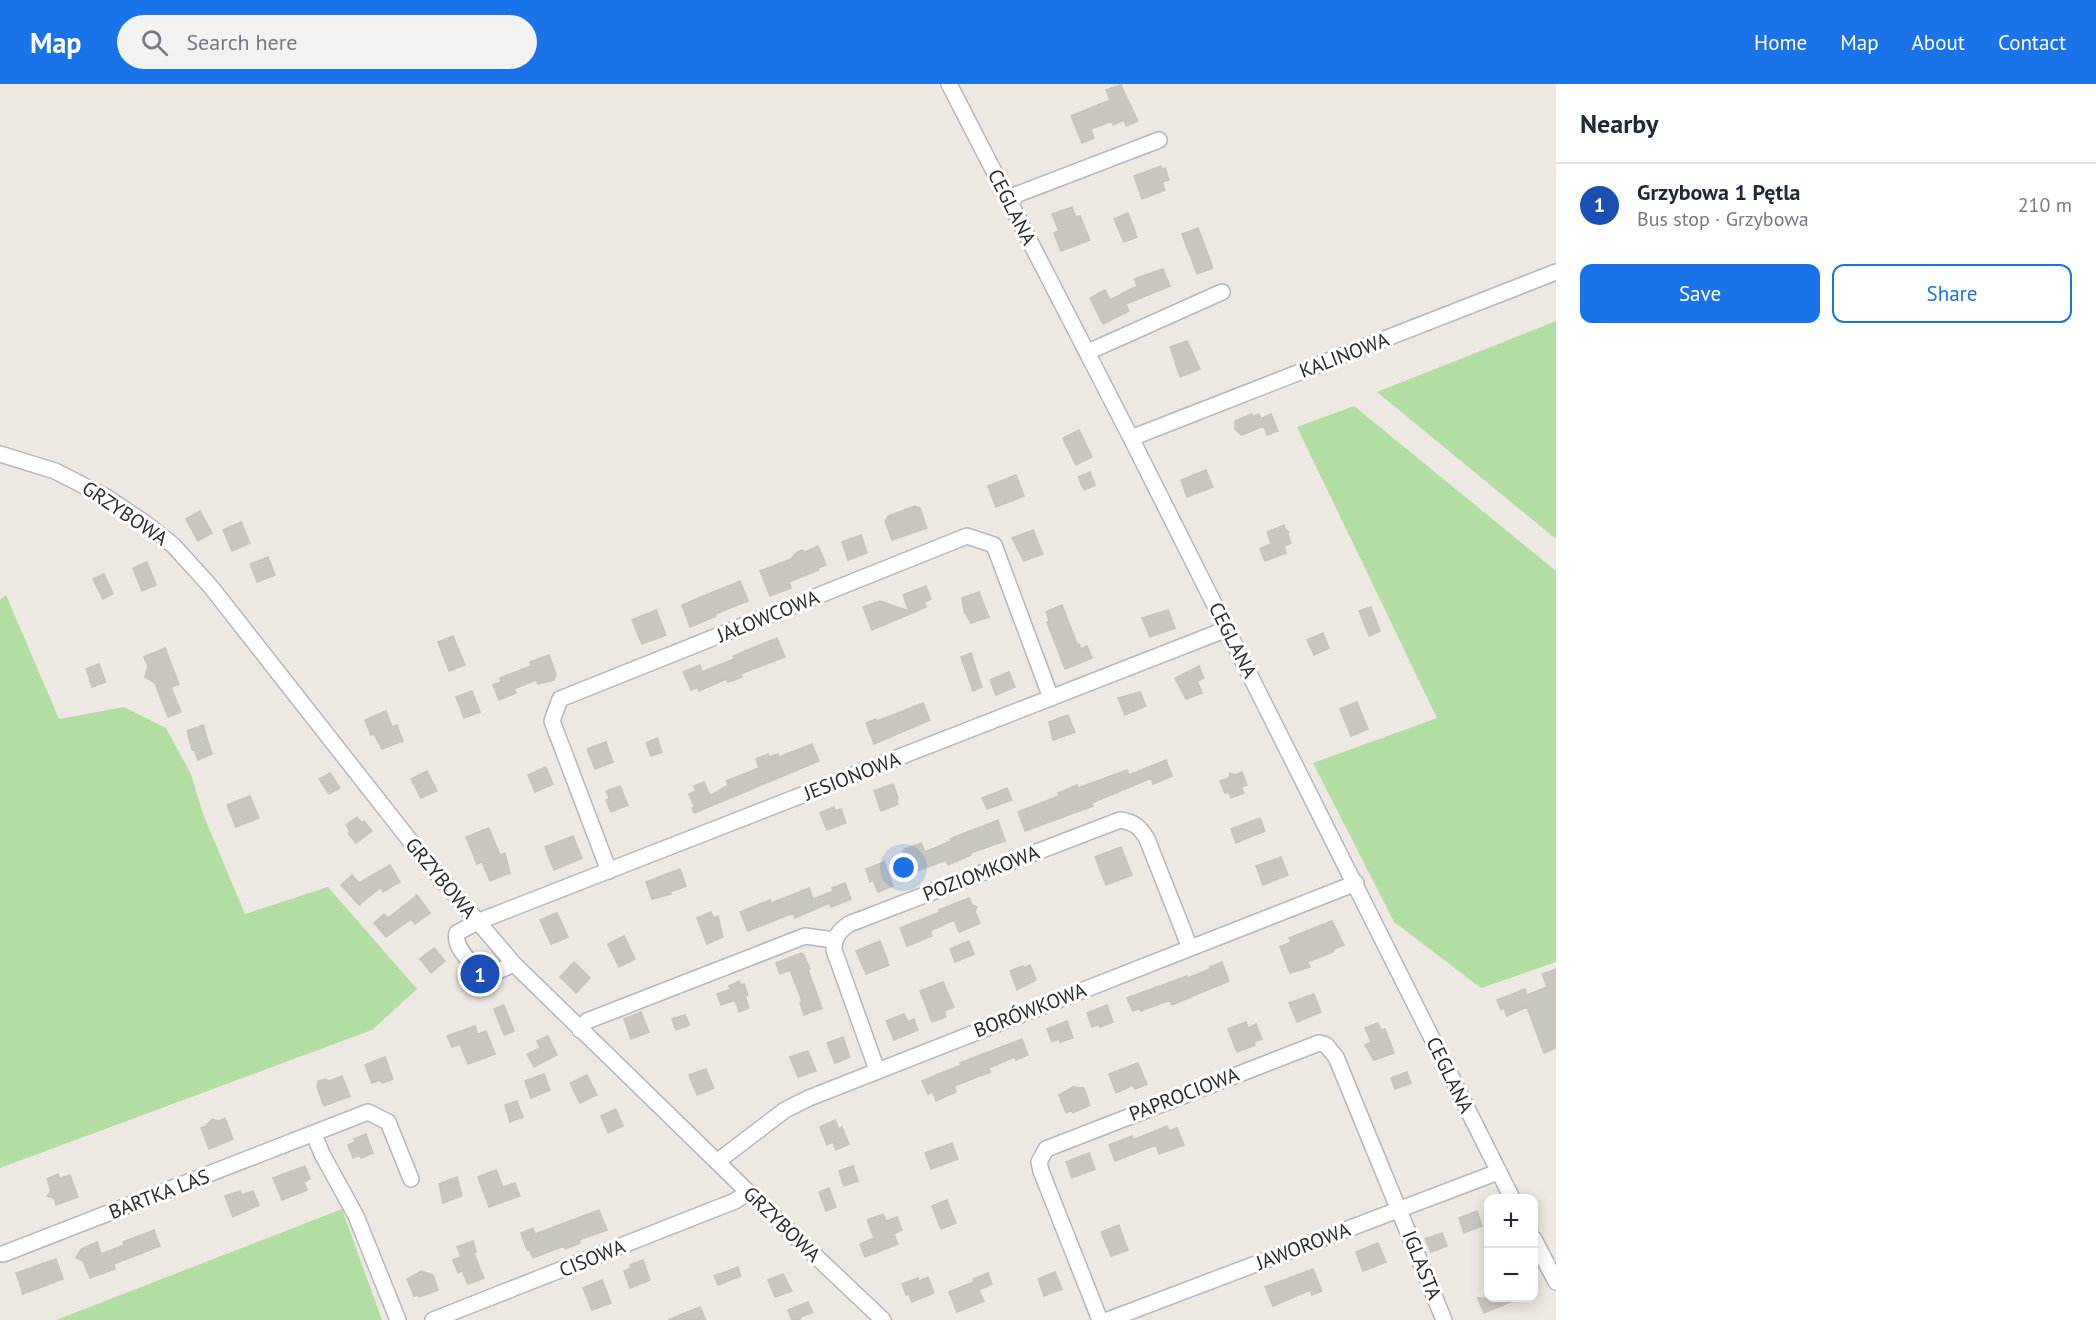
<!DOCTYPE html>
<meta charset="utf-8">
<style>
:root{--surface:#fff;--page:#f2f2f3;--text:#1f2937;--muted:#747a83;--line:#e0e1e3;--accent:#1a73e8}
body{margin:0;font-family:"PT Sans",sans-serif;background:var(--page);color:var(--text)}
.controls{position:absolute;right:18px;bottom:18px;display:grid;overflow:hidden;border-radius:12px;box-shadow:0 3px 15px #0003}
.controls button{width:54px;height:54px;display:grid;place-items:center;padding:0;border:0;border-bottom:2px solid var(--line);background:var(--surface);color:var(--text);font:30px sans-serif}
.you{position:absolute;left:904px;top:784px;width:21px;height:21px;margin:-15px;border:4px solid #fff;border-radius:50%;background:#1a73e8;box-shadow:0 0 0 9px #1a73e833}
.badge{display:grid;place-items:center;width:39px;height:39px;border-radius:50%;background:var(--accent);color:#fff;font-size:20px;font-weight:700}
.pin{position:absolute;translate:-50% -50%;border:3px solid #fff;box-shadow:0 2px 6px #0006}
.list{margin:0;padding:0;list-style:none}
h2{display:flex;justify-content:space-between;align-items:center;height:78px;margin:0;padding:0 24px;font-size:26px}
h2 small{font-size:20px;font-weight:400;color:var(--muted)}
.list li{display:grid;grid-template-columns:39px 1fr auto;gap:18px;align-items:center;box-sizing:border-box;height:84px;padding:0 24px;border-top:2px solid var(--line)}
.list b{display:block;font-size:22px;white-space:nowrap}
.list p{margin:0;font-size:20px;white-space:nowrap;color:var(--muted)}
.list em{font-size:20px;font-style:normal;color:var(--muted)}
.actions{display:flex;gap:12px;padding:18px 24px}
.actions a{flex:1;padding:14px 0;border:2px solid var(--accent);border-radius:12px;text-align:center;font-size:21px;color:var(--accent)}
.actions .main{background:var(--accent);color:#fff}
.icon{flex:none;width:33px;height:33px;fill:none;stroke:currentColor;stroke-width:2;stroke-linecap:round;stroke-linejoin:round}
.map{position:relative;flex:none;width:1556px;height:1236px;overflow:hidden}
header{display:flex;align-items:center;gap:36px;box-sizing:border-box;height:84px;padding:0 30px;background:var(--accent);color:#fff}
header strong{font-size:28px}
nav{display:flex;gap:33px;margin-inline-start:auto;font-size:21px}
.search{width:420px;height:54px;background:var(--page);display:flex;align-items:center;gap:15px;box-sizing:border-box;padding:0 21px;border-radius:33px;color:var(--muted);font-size:22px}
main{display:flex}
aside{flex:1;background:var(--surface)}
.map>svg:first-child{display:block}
.green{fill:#b3dea3}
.building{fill:#c9c6bf;stroke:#c8c4ba;stroke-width:1.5}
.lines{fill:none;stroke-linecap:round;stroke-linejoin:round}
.minor-casing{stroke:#b4b6bf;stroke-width:18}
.minor{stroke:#fff;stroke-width:15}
.labels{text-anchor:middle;stroke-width:6;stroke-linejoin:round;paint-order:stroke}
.street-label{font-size:20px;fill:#2d2d2d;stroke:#fff}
</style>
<header>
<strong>Map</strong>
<div class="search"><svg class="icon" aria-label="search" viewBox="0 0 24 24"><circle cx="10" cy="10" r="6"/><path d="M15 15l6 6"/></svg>Search here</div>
<nav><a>Home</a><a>Map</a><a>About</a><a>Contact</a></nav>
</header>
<main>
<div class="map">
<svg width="1556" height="1236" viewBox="0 0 1556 1236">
<rect width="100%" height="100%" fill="#ede8e1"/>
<!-- green -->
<path class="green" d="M1556 237V455L1377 308Z
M1354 322 1556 487V878L1481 904 1394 838 1313 679 1437 634 1297 343Z
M6 511 59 635 124 623 166 644 191 690 203 730 245 830 328 803 417 905 372 946 0 1084V516Z
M342 1125 382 1236H56Z"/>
<!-- building -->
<path class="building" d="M1121 1 1138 37 1126 42 1124 36 1113 41 1112 37 1091 45 1094 54 1082 59 1071 32 1110 16 1106 6Z
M1161 82 1162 85 1165 84 1169 96 1162 98 1165 106 1142 115 1134 92Z
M1072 123 1076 133 1080 132 1090 156 1061 167 1054 149 1059 147 1052 130Z
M1128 129 1137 153 1124 158 1114 135Z
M1198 144 1213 184 1197 190 1182 150Z
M1163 185 1170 202 1126 220 1129 227 1103 240 1090 214 1105 206 1110 216 1137 202 1134 195Z
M1187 257 1200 285 1180 293 1170 263Z
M1252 330 1253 332 1259 330 1261 335 1271 330 1278 347 1267 351 1264 342 1241 351 1235 345V337Z
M1079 346 1092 373 1076 381 1063 354Z
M1206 386 1213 403 1187 413 1181 396Z
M1090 388 1095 401 1084 406 1078 393Z
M1016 391 1024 412 996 423 988 402Z
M915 422 920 424 927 444 892 456 885 437 888 432Z
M200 427 212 449 198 457 186 435Z
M241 438 250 459 232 467 223 446Z
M1284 441 1286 446 1289 448 1288 451 1291 459 1284 462 1286 469 1265 477 1260 465 1271 460 1267 448Z
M1033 446 1043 470 1024 477 1012 454Z
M861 451 867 469 848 476 842 458Z
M818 462 826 481 818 484 819 486 789 498 791 504 770 512 760 487 791 475 797 468 802 466 805 468Z
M268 473 275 491 257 498 250 480Z
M147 478 156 501 142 507 133 484Z
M104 490 113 510 103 515 93 495Z
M740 497 748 517 715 530 716 532 690 543 682 521Z
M926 502 931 515 924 518 926 523 872 546 863 523 880 517 909 527 903 511Z
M979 508 989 533 971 539 964 527 962 514Z
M1062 521 1077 560H1079L1081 565 1087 562 1092 574 1065 585 1047 538 1049 537 1046 528Z
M1371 523 1380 547 1369 552 1359 527Z
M656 526 666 551 642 560 632 536Z
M1168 526 1175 544 1150 553 1142 534Z
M1323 549 1329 564 1314 571 1307 556Z
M453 552 465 581 449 587 438 558Z
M777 554 785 573 740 590 742 593 728 598 726 595 699 607 698 603 691 606 683 588 700 581 702 588 734 575 733 572Z
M165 564 179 600 171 603 181 628 168 633 155 599 145 593 148 582 144 573Z
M971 569 982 603 973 607 961 573Z
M549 571 556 590 554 596 538 600 536 596 514 605 516 609 499 616 493 601 501 598 500 594 531 582 530 578Z
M99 580 106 598 92 603 86 585Z
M1199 582 1204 594 1197 597 1202 609 1186 615 1175 594Z
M1009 588 1015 603 996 611 990 596Z
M472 607 480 628 464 634 456 613Z
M1140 608 1146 622 1125 631 1118 614Z
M1357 618 1368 645 1351 652 1340 625Z
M923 619 930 636 874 660 866 639 876 635 877 637Z
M386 627 392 643 397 641 403 657 382 665 374 650 371 651 365 636Z
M1068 631 1075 648 1053 656 1049 638Z
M203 641 212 670 198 676 194 665 192 666 187 647Z
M657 654 662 668 651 672 646 659Z
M606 658 613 678 595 685 587 665Z
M812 660 819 677 694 729 692 724 696 721 694 722 689 710 696 707 694 702 704 698 710 712 728 701 726 697 759 684 756 675 768 670 769 673 778 670 779 673Z
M1166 676 1172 692 1153 700 1151 694 1092 719 1093 722 1025 747 1018 728 1059 712 1058 709 1077 701 1078 704 1127 686 1129 691Z
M546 683 553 700 535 708 528 691Z
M427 687 437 707 421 714 411 695Z
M1242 688 1247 701 1241 703 1244 709 1231 714 1229 708 1225 709 1220 697 1229 694 1230 689 1235 691Z
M330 689 340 704 329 710 319 695Z
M893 700 898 714 897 715 898 720 881 727 874 707Z
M620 702 628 721 611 728 606 716 609 714 606 707Z
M1007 704 1012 716 987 725 982 714Z
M250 712 259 734 236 743 227 721Z
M834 723 835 727 841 725 846 739 827 746 820 729Z
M357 733 362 739 364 737 372 747 356 759 348 749 350 747 346 741Z
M1260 734 1265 747 1236 759 1231 745Z
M998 736 1005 757 970 769 971 771 948 781 946 776 912 789 903 766 921 759 925 768 951 757 950 755Z
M489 744 500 771 505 769 510 789 490 797 482 778 477 780 466 753Z
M573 752 582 774 554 786 545 763Z
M1121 763 1132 791 1106 801 1095 773Z
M1281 773 1288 791 1263 801 1256 782Z
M884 778 893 802 878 808 873 796 870 798 866 785Z
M390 781 400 798 383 808 381 803 359 821 341 801 352 791 359 799Z
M680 785 686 802 670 808 671 810 652 815 646 798Z
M845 799 851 815 831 823 829 819 795 834 793 829 748 847 740 828 770 816 771 819 809 804 813 815 833 807 832 804Z
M417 811 430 829 415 840 411 835 386 853 374 839 384 830 388 834Z
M969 814 972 821 977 823 975 828 980 839 959 848 954 836 930 847 932 852 907 862 900 844 940 828 939 826Z
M711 828 714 834 718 832 723 853 707 860 697 834Z
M557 829 568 853 551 860 540 836Z
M1332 837 1344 861 1334 865 1333 868 1307 878 1310 883 1290 889 1280 863 1291 858 1289 854Z
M624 852 635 875 619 883 608 860Z
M880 857 889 881 866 890 856 867Z
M969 857 974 870 955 878 950 865Z
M434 864 445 877 431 889 420 875Z
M801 869 804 871 810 885 808 886 822 924 804 931 800 919 802 917 790 886 780 890 776 879Z
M574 878 590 894 576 909 560 893Z
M1222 878 1229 897 1172 921 1170 916 1141 927 1140 924 1133 927 1127 914 1187 892 1188 894 1210 885V883Z
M1030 881 1036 896 1017 906 1010 887 1023 882 1024 884Z
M1556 885V964L1544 969 1527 923 1507 932 1504 924 1501 926 1497 916 1525 905 1527 911 1547 903 1542 890Z
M739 897 741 901 744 900 748 911 745 912 749 924 739 928 735 916 721 921 717 910 731 905 729 902Z
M943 898 954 923 944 927 946 933 932 938 920 907Z
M1314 910 1321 928 1297 938 1289 919Z
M504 921 514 947 504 951 494 925Z
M1107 921 1113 938 1100 943 1099 940 1092 943 1087 929Z
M641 928 649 948 631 955 624 935Z
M904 930 908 938 914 935 918 946 894 956 886 937Z
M685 931 690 941 676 946 672 935Z
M1067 937 1073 954 1060 958 1059 955 1052 958 1047 945Z
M1246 938 1248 944 1256 940 1262 955 1254 958 1255 961 1237 968 1228 945Z
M1378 939 1381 946 1385 945 1394 969 1374 976 1365 961 1371 958 1365 944Z
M475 942 478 950 486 947 495 970 468 980 460 960 452 963 447 952Z
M548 952 557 971 534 983 527 970 540 964 537 957Z
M843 953 850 973 835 979 827 959Z
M1022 955 1028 971 1016 976 1014 973 989 984 990 988 954 1002 956 1008 936 1017 933 1008 928 1010 922 997 961 981 960 979Z
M808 967 816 987 798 993 790 973Z
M385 973 393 995 382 999 380 996 372 999 365 981Z
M1138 979 1147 1000 1135 1005 1133 1001 1116 1009 1109 990Z
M706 985 714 1004 697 1011 689 991Z
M1407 988 1411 999 1395 1005 1391 994Z
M544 990 550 1006 531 1014 525 997Z
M587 991 597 1011 580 1019 570 999Z
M342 992 350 1012 324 1022 317 1003 318 997 325 995 329 997Z
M1073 1003 1084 1004 1090 1021 1073 1029 1072 1026 1066 1029 1059 1011Z
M517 1017 523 1033 510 1038 505 1021Z
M616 1025 623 1042 608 1049 601 1032Z
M225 1034 233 1055 209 1065 201 1044 206 1042 212 1035 219 1037Z
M835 1036 839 1045 842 1043 849 1060 836 1066 833 1058 827 1061 820 1043Z
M1167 1042 1169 1047 1177 1044 1184 1061 1159 1070 1156 1061 1115 1077 1109 1061 1132 1052 1133 1056Z
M366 1050 373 1069 361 1074 360 1071 353 1074 348 1061 355 1058 354 1055Z
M952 1059 958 1075 931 1085 925 1069Z
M1089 1069 1095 1085 1072 1094 1066 1078Z
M305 1082 310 1095 304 1098 307 1106 282 1116 273 1094Z
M853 1082 858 1097 844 1102 839 1087Z
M496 1086 503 1103 515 1099 520 1112 489 1123 478 1093Z
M58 1090 60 1094 70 1091 78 1113 56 1121 54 1114 47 1112 51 1107 47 1095Z
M457 1093 462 1112 443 1119 439 1100Z
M829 1104 836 1123 826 1127 819 1108Z
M240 1107 242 1111 253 1107 259 1121 233 1133 225 1112Z
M947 1116 956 1139 941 1145 932 1122Z
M599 1126 607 1146 579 1156 580 1159 565 1165 564 1162 533 1174 529 1165 527 1166 521 1149 533 1144 535 1150Z
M1477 1127 1482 1142 1464 1149 1459 1134Z
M883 1130 886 1137 897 1133 902 1146 894 1150 898 1160 865 1173 860 1160 874 1154 867 1136Z
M1119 1141 1128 1166 1111 1172 1101 1148Z
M154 1146 160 1162 114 1180 115 1185 90 1194 83 1177 76 1174 81 1165 97 1158 101 1170 124 1161 123 1158Z
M1442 1149 1447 1162 1431 1168 1425 1155Z
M473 1157 476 1168 474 1169 484 1194 468 1200 462 1187 458 1189 453 1176 461 1173 457 1163Z
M1378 1159 1386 1178 1363 1187 1356 1168Z
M56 1175 63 1195 23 1210 16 1189Z
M643 1176 650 1196 630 1204 624 1187 631 1184 630 1181Z
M738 1183 741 1192 718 1201 714 1192Z
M1313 1185 1322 1207 1312 1211 1310 1206 1273 1222 1265 1203Z
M421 1187 433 1191 438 1206 419 1213 418 1211 414 1212 407 1195Z
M1055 1188 1062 1205 1044 1212 1038 1195Z
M988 1189 992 1200 979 1206 984 1217 957 1228 949 1208 974 1198 973 1195Z
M783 1190 792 1207 775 1213 768 1196Z
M928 1193 934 1209 912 1218 909 1210 906 1211 902 1200 918 1194 919 1197Z
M602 1196 611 1219 592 1226 583 1204Z
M1478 1214H1520L1484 1229Z
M808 1218 813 1228 801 1233 800 1236H792L788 1226Z
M700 1223 706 1236H668Z"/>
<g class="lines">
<!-- minor casing -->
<g class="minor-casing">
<path id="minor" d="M949 0 1131 354 1512 1114
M1011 118 1018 110 1159 56
M1088 268 1222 208
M1131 354 1556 188
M0 370 55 387 106 413 145 439 173 461 211 503 426 777 514 880 748 1108 883 1236
M609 787 552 637 560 615 967 452 994 461 1051 614
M514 880 489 891 480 890C472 879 453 863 457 849L477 838 1227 545
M580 946 587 937 805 852 834 856
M877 986 834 866C834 853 839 847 849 840L1120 736C1134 738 1140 743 1147 755L1190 864
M314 1050 322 1070 356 1132 398 1236
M718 1077 785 1026 809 1014 1356 799
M1534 1155 1556 1198
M3 1170 368 1028 388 1038 411 1095
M433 1236 735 1117 748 1108
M1100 1236 1041 1087 1039 1078 1046 1065 1319 959 1326 961 1336 973 1444 1236
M1108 1236 1498 1088"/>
</g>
<!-- minor -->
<use href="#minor" class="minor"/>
</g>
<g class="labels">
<!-- street labels -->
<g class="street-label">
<text transform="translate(1012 123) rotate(63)" y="7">CEGLANA</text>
<text transform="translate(1344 271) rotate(-21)" y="7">KALINOWA</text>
<text transform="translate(125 429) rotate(34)" y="7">GRZYBOWA</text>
<text transform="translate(768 532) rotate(-22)" y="7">JAŁOWCOWA</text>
<text transform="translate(1233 556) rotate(63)" y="7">CEGLANA</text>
<text transform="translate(852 692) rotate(-21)" y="7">JESIONOWA</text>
<text transform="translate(981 789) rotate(-21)" y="7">POZIOMKOWA</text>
<text transform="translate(441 794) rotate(50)" y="7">GRZYBOWA</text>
<text transform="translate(1030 926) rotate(-21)" y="7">BORÓWKOWA</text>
<text transform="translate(1450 991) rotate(64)" y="7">CEGLANA</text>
<text transform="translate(1184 1010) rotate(-21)" y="7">PAPROCIOWA</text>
<text transform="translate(159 1110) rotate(-21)" y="7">BARTKA LAS</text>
<text transform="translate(782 1140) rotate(44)" y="7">GRZYBOWA</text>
<text transform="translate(1303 1162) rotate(-21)" y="7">JAWOROWA</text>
<text transform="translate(592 1174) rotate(-22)" y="7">CISOWA</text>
<text transform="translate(1422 1181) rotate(68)" y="7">IGLASTA</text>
</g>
</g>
</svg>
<div class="controls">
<button>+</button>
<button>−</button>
</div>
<div class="you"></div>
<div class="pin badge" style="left:480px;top:890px;background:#1a4fb4">1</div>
</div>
<aside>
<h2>Nearby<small></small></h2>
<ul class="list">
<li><span class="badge" style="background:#1a4fb4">1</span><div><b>Grzybowa 1 Pętla</b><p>Bus stop · Grzybowa</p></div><em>210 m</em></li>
</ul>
<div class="actions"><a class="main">Save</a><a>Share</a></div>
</aside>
</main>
